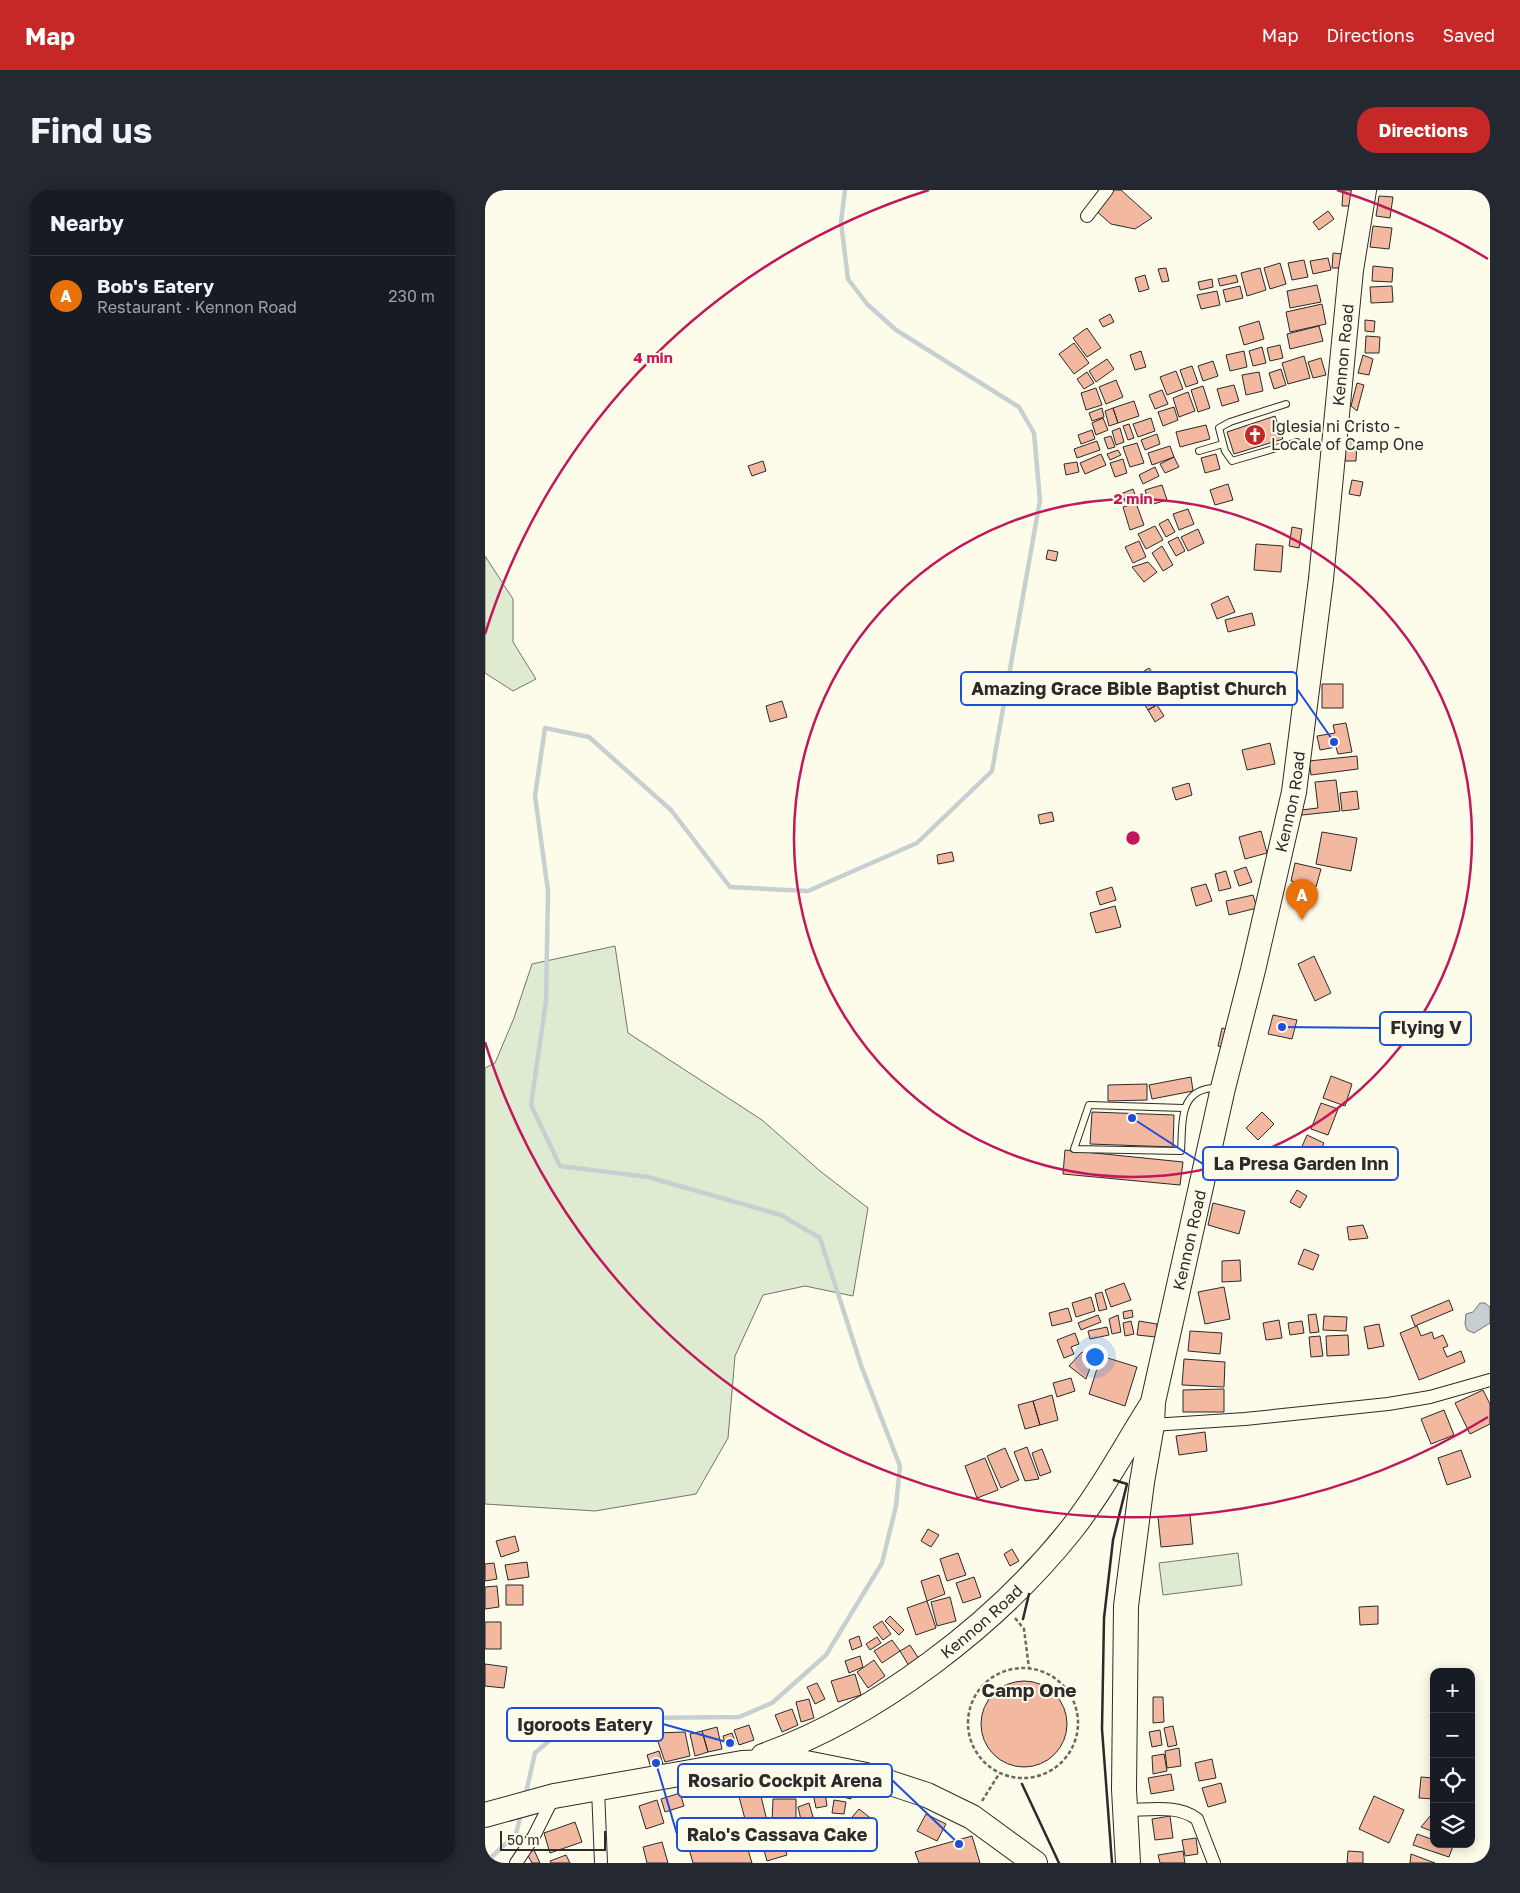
<!DOCTYPE html>
<meta charset="utf-8">
<style>
:root{--surface:#171b24;--page:#242831;--text:#f1f3f6;--muted:#9ea1a6;--line:#363941;--accent:#c62828}
body{margin:0;font-family:"Golos Text",sans-serif;background:var(--page);color:var(--text)}
.controls{position:absolute;right:15px;bottom:15px;display:grid;overflow:hidden;border-radius:10px;box-shadow:0 2px 12px #0003}
.controls button{width:45px;height:45px;display:grid;place-items:center;padding:0;border:0;border-bottom:1px solid var(--line);background:var(--surface);color:var(--text);font:25px sans-serif}
.scale{position:absolute;left:15px;bottom:12px;width:106px;box-sizing:border-box;padding-left:5px;border:2px solid #2b2b2b;border-top:0;font-size:14px;line-height:18px;white-space:nowrap;color:#2b2b2b;-webkit-text-stroke:4px #fdfbea;paint-order:stroke}
.you{position:absolute;left:609px;top:1166px;width:18px;height:18px;margin:-12px;border:4px solid #fff;border-radius:50%;background:#1a73e8;box-shadow:0 0 0 8px #1a73e833}
.badge{display:grid;place-items:center;width:32px;height:32px;border-radius:50%;background:var(--accent);color:#fff;font-size:16px;font-weight:700}
.pin{position:absolute;translate:-50% -41px;filter:drop-shadow(0 1px 2px #0008)}
.pin::after{content:'';position:absolute;top:26px;width:18px;height:15px;background:inherit;clip-path:polygon(0 0,100% 0,50% 100%)}
.list{margin:0;padding:0;list-style:none}
h2{display:flex;justify-content:space-between;align-items:center;height:65px;margin:0;padding:0 20px;font-size:21px}
h2 small{font-size:16px;font-weight:400;color:var(--muted)}
.list li{display:grid;grid-template-columns:32px 1fr auto;gap:15px;align-items:center;box-sizing:border-box;height:80px;padding:0 20px;border-top:1px solid var(--line)}
.list b{display:block;font-size:19px;white-space:nowrap}
.list p{margin:0;font-size:16px;white-space:nowrap;color:var(--muted)}
.list em{font-size:16px;font-style:normal;color:var(--muted)}
.icon{flex:none;width:28px;height:28px;fill:none;stroke:currentColor;stroke-width:2;stroke-linecap:round;stroke-linejoin:round}
.map{position:relative;flex:none;width:1005px;height:1673px;overflow:hidden;border-radius:20px}
header{display:flex;align-items:center;gap:30px;box-sizing:border-box;height:70px;padding:0 25px;background:var(--accent);color:#fff}
header strong{font-size:24px}
nav{display:flex;gap:28px;margin-inline-start:auto;font-size:18px}
.intro{display:flex;align-items:center;justify-content:space-between;box-sizing:border-box;height:120px;padding:0 30px}
h1{margin:0;font-size:35px}
.button{padding:12px 22px;border-radius:20px;background:var(--accent);color:#fff;font-size:18px;font-weight:700}
main{display:flex;gap:30px;padding:0 30px}
aside{flex:1;background:var(--surface);border-radius:20px;box-shadow:0 2px 12px #0003}
.map>svg:first-child{display:block}
.green{fill:#deebd1;stroke:#74746e}
.water{fill:#c7d0d0;stroke:#74746e}
.lines{fill:none;stroke-linecap:round;stroke-linejoin:round}
.stream{stroke:#c7d0d0;stroke-width:4.5}
.building{fill:#f2b8a0;stroke:#2b2b2b}
.lane-casing{stroke:#2b2b2b;stroke-width:8}
.street-casing{stroke:#2b2b2b;stroke-width:14}
.highway-casing{stroke:#2b2b2b;stroke-width:26}
.path{stroke:#6a6964;stroke-width:2.5;stroke-dasharray:4 2.5;stroke-linecap:butt}
.lane{stroke:#fdfbea;stroke-width:6}
.street{stroke:#fdfbea;stroke-width:12}
.highway{stroke:#fdfbea;stroke-width:24}
.wall{stroke:#2b2b2b;stroke-width:2.5}
.ring{fill:none;stroke:#c2185b;stroke-width:2.5}
.labels{text-anchor:middle;stroke-width:4;stroke-linejoin:round;paint-order:stroke}
.street-label{font-size:16px;fill:#2b2b2b;stroke:#fdfbea}
.poi-label{font-size:16px;fill:#2b2b2b;stroke:#fdfbea;text-anchor:start}
.quarter-label{font-size:19px;font-weight:bold;fill:#2b2b2b;stroke:#fdfbea}
.centre{fill:#c2185b;stroke:#fdfbea;stroke-width:2.5}
.ring-label{font-size:15px;text-anchor:middle;font-weight:bold;fill:#c2185b;stroke:#fdfbea;stroke-width:4;stroke-linejoin:round;paint-order:stroke}
.leader{fill:none;stroke:#1d4ed8;stroke-width:2}
.callout-dot{fill:#1d4ed8;stroke:#fdfbea;stroke-width:2}
.callout{fill:#fdfbea;stroke:#1d4ed8;stroke-width:2}
.callout-label{font-size:18px;text-anchor:middle;font-weight:bold;fill:#2b2b2b}
</style>
<header>
<strong>Map</strong>
<nav><a>Map</a><a>Directions</a><a>Saved</a></nav>
</header>
<div class="intro"><h1>Find us</h1><a class="button">Directions</a></div>
<main>
<aside>
<h2>Nearby<small></small></h2>
<ul class="list">
<li><span class="badge" style="background:#e8710a">A</span><div><b>Bob's Eatery</b><p>Restaurant · Kennon Road</p></div><em>230 m</em></li>
</ul>
</aside>
<div class="map">
<svg width="1005" height="1673" viewBox="0 0 1005 1673">
<rect width="100%" height="100%" fill="#fdfbea"/>
<!-- green -->
<path class="green" d="M0 366 28 409V452L51 489 28 501 0 483Z
M130 756 143 843 277 930 335 981 383 1018 368 1106 320 1096 278 1105 250 1166 243 1248 211 1304 110 1321 0 1314V878L10 873 29 828 47 774Z
M753 1363 757 1395 678 1405 674 1373Z"/>
<!-- water -->
<path class="water" d="M995 1113H1000L1005 1117V1133L989 1143 982 1140 980 1134 981 1124 988 1122Z"/>
<g class="lines">
<!-- stream -->
<path class="stream" d="M40 1607 50 1563 94 1525 151 1528 254 1527 287 1513 341 1465 397 1373 411 1316 415 1276 377 1178 335 1048 296 1025 163 987 75 976 46 915 61 811 63 701 50 606 60 538 104 547 186 620 245 697 323 701 432 653 507 581 555 310 549 243 534 217 411 140 382 114 363 89 356 32 360 0
M0 1673 31 1644 36 1624"/>
</g>
<!-- building -->
<path class="building" d="M627 0H636L667 28 650 39 626 34 610 20Z
M858 0H867L866 16H857Z
M894 6 908 7 905 28 891 26Z
M843 21 849 29 834 40 828 32Z
M888 36 907 38 904 59 885 57Z
M848 63 858 64 856 78H847Z
M843 68 846 80 828 84 825 71Z
M819 70 823 87 807 90 803 73Z
M795 73 801 94 785 99 779 78Z
M888 76 908 78 907 92 887 91Z
M681 78 684 91 677 92 673 79Z
M775 78 781 100 762 106 756 83Z
M660 85 664 99 654 102 650 88Z
M751 85 753 92 735 96 733 89Z
M727 89 728 97 715 100 713 92Z
M832 95 836 112 805 118 802 101Z
M755 96 758 108 741 112 738 100Z
M907 96 908 112 886 113 885 97Z
M732 101 735 115 716 119 712 105Z
M837 114 841 134 805 142 801 122Z
M625 124 629 132 618 137 614 130Z
M880 130 890 131 889 142 880 141Z
M774 131 779 149 759 155 754 137Z
M834 136 838 151 805 159 802 144Z
M602 138 616 158 602 167 588 148Z
M881 146 895 147 894 163H880Z
M589 153 604 173 589 184 574 164Z
M795 155 798 168 785 171 782 158Z
M777 157 781 173 768 176 764 161Z
M656 161 661 177 650 180 645 165Z
M759 161 762 177 745 181 741 165Z
M878 165 888 169 884 185 873 183Z
M819 166 825 188 803 194 797 173Z
M836 168 841 185 828 188 823 172Z
M622 169 629 179 611 192 604 181Z
M728 171 733 186 718 191 713 176Z
M707 176 713 193 701 197 695 180Z
M796 179 801 195 789 199 784 183Z
M691 181 698 199 682 205 675 187Z
M602 182 609 193 599 199 592 189Z
M774 182 778 201 761 205 757 185Z
M631 190 638 207 621 214 614 197Z
M872 193 879 195 872 221 866 216Z
M749 195 754 211 737 216 732 199Z
M718 196 725 218 713 222 706 200Z
M611 198 617 215 601 220 596 203Z
M677 200 683 214 670 219 664 205Z
M703 202 710 221 694 227 688 208Z
M649 211 654 226 633 233 628 218Z
M689 217 693 230 678 236 673 222Z
M617 218 619 227 607 231 604 223Z
M628 218 633 233 624 236 620 221Z
M790 226 798 249 749 264 742 242Z
M618 228 623 240 611 245 607 233Z
M666 228 670 241 653 247 648 234Z
M644 234 649 248 643 250 638 236Z
M721 235 725 249 695 257 691 242Z
M635 238 639 252 631 255 627 241Z
M607 240 610 249 596 254 593 245Z
M672 244 675 254 660 260 656 250Z
M626 246 630 257 623 259 619 248Z
M612 251 615 260 592 268 589 259Z
M861 251 872 252 871 271H860Z
M652 253 659 273 645 277 638 257Z
M685 256 689 267 667 275 663 263Z
M633 260 636 265 625 270 622 264Z
M616 264 621 275 600 284 595 273Z
M731 264 735 279 720 283 716 268Z
M689 267 694 277 680 283 675 274Z
M638 269 642 283 630 287 625 273Z
M278 271 281 281 267 286 263 276Z
M592 272 594 282 581 285 579 274Z
M670 277 674 286 658 294 654 285Z
M867 290 878 292 875 306 864 304Z
M743 294 748 310 730 315 725 300Z
M677 295 682 310 665 315 660 300Z
M648 299 651 307 636 313 633 305Z
M651 313 659 335 645 340 638 317Z
M703 319 709 334 694 340 688 324Z
M683 329 690 342 681 347 674 334Z
M670 336 678 350 661 359 653 344Z
M807 337 817 339 814 358 804 356Z
M713 339 719 353 703 361 696 347Z
M693 347 700 361 691 366 683 352Z
M654 351 661 367 648 373 640 357Z
M771 354 798 356 796 382 769 380Z
M677 356 688 375 678 381 667 363Z
M563 360 573 362 571 371 561 369Z
M663 372 672 382 659 392 647 377Z
M743 406 750 422 732 429 726 414Z
M767 423 770 435 743 442 740 430Z
M664 478 674 493 654 506 644 491Z
M679 490 689 505 663 520 654 506Z
M837 494H858V518H837Z
M297 511 302 527 285 532 281 516Z
M672 515 679 526 670 532 663 520Z
M861 533 867 562 853 564 851 557 835 560 832 546 850 543 848 535Z
M785 553 790 574 762 580 757 560Z
M872 566 873 579 826 585 824 571Z
M851 590 855 621 817 625 816 620 833 618 830 592Z
M704 593 707 605 691 610 687 598Z
M872 601 874 619 857 621 855 603Z
M567 622 569 631 555 634 553 625Z
M776 641 782 663 760 669 754 647Z
M837 642 872 648 866 681 831 674Z
M467 662 469 671 453 674 452 665Z
M810 673 836 679 831 697 806 691Z
M761 677 767 692 754 696 749 681Z
M741 681 746 698 734 701 730 684Z
M721 694 727 711 711 716 706 698Z
M627 697 631 710 615 715 611 702Z
M768 705 772 718 744 725 741 711Z
M630 716 636 737 611 743 605 723Z
M829 766 846 803 830 811 813 774Z
M788 825 812 830 807 849 783 844Z
M737 838 748 841 743 859 733 856Z
M846 886 867 894 860 916 838 908Z
M706 887 708 901 667 909 664 895Z
M662 894V910L623 911V895Z
M836 913 853 919 843 945 826 939Z
M607 922 689 925 688 957 605 954Z
M777 922 789 934 773 950 761 938Z
M822 945 839 953 828 976 812 968Z
M580 960 698 972 695 995 578 984Z
M812 1000 822 1006 815 1018 805 1012Z
M728 1013 760 1021 754 1044 723 1035Z
M878 1035 883 1048 864 1050 862 1037Z
M819 1059 834 1065 828 1080 813 1074Z
M755 1070 756 1091 737 1092V1071Z
M639 1093 646 1110 626 1117 620 1100Z
M739 1097 745 1129 720 1134 713 1102Z
M617 1102 622 1119 614 1121 610 1104Z
M606 1107 610 1121 591 1127 587 1113Z
M964 1110 968 1120 930 1136 926 1126Z
M583 1118 587 1131 567 1136 564 1123Z
M647 1120 648 1127 639 1129 638 1122Z
M831 1124 834 1142 825 1143 823 1125Z
M613 1125 616 1132 596 1140 593 1133Z
M633 1125 636 1142 627 1144 624 1129Z
M839 1126 862 1127 861 1141 838 1140Z
M794 1130 797 1148 781 1150 778 1133Z
M646 1131 649 1144 640 1146 638 1133Z
M654 1131 672 1134 671 1147 652 1145Z
M817 1131 819 1143 805 1145 803 1133Z
M894 1134 899 1156 883 1159 879 1137Z
M932 1136 936 1146 947 1142 949 1149 958 1145 963 1156 958 1158 962 1167 976 1161 980 1172 934 1190 915 1143Z
M622 1137 624 1145 605 1149 603 1141Z
M705 1141 737 1143 735 1164 703 1161Z
M590 1143 594 1154 586 1157 589 1164 579 1168 572 1150Z
M863 1145 864 1165 842 1166 841 1146Z
M835 1146 838 1166 826 1167 824 1147Z
M597 1162 609 1167 601 1189 584 1176Z
M616 1166 652 1177 640 1216 604 1204Z
M699 1169 740 1172 739 1197 697 1195Z
M586 1188 590 1201 572 1207 568 1193Z
M739 1199V1222H698V1200Z
M998 1200 1005 1214V1234L985 1244 970 1213Z
M567 1205 573 1230 555 1235 548 1211Z
M548 1211 555 1235 540 1239 533 1215Z
M959 1220 969 1245 946 1254 936 1229Z
M720 1242 722 1261 694 1265 691 1246Z
M542 1257 554 1289 540 1291 529 1262Z
M520 1258 534 1290 516 1298 502 1266Z
M557 1259 566 1282 555 1286 547 1263Z
M976 1260 986 1287 962 1295 953 1268Z
M500 1268 513 1300 492 1308 480 1276Z
M705 1325 708 1354 676 1357 673 1327Z
M443 1339 454 1345 446 1357 436 1351Z
M30 1346 34 1361 16 1367 11 1351Z
M527 1359 534 1371 525 1376 519 1364Z
M473 1363 481 1385 462 1391 455 1369Z
M42 1372 44 1387 23 1390 20 1375Z
M9 1373 12 1389 0 1391V1374Z
M454 1385 460 1404 442 1411 436 1391Z
M489 1387 496 1407 478 1413 471 1393Z
M21 1395H38V1415H21Z
M12 1396 14 1417 0 1419V1397Z
M465 1407 471 1431 452 1436 446 1412Z
M442 1411 451 1438 431 1445 422 1418Z
M893 1416V1434L875 1435 874 1417Z
M405 1426 419 1440 414 1445 400 1431Z
M397 1431 406 1444 398 1450 388 1437Z
M0 1432H16V1459H0Z
M374 1446 377 1456 367 1460 364 1450Z
M392 1447 396 1453 385 1460 381 1454Z
M407 1450 415 1461 397 1473 389 1461Z
M425 1455 434 1469 424 1476 415 1461Z
M375 1466 378 1477 364 1483 360 1471Z
M389 1470 400 1486 383 1498 372 1482Z
M0 1474 22 1477 19 1498 0 1496Z
M370 1484 376 1505 353 1512 346 1491Z
M496 1534a43 43 0 1 1 86 0a43 43 0 1 1-86 0Z
M332 1493 340 1509 330 1514 322 1497Z
M668 1507H678L679 1532 668 1533Z
M324 1509 329 1528 316 1532 311 1512Z
M307 1519 313 1535 297 1542 290 1525Z
M264 1535 269 1550 254 1555 249 1540Z
M688 1536 692 1555 683 1557 679 1538Z
M232 1537 237 1559 223 1562 217 1541Z
M675 1540 677 1555 667 1557 664 1542Z
M217 1541 223 1562 210 1566 205 1544Z
M200 1542 205 1566 180 1572 170 1543Z
M247 1543 251 1554 241 1557 238 1546Z
M694 1558 696 1576 682 1578 680 1561Z
M174 1561 178 1574 166 1578 162 1565Z
M679 1564 682 1581 668 1584 667 1566Z
M727 1569 731 1588 714 1591 710 1573Z
M686 1584 689 1600 666 1604 663 1588Z
M936 1587 949 1588V1609L934 1608Z
M349 1591 369 1596 366 1609 346 1604Z
M736 1593 741 1612 723 1617 717 1598Z
M339 1596 342 1616 331 1618 327 1598Z
M274 1598 284 1639 264 1644 253 1603Z
M195 1603 199 1616 180 1622 176 1609Z
M889 1606 919 1620 904 1653 874 1639Z
M288 1609H311V1633L287 1632Z
M172 1610 179 1633 161 1639 154 1616Z
M349 1610 361 1612 359 1624 347 1623Z
M324 1613 328 1627 316 1630 313 1617Z
M374 1619 393 1634 370 1662 351 1646Z
M441 1624 461 1634 452 1651 432 1641Z
M946 1625 949 1626V1642L936 1637Z
M685 1626 688 1648 670 1650 667 1629Z
M254 1630 267 1673H208L200 1645Z
M90 1632 97 1652 65 1663 59 1643Z
M932 1644 949 1650V1654L968 1656 964 1667 928 1655Z
M487 1646 495 1673H434L430 1662Z
M297 1648 302 1665 282 1671 277 1653Z
M711 1648 713 1664 700 1666 697 1650Z
M177 1652 183 1673H162L158 1657Z
M49 1660 55 1673H47L42 1664Z
M698 1661 700 1673H675L673 1665Z
M863 1661 878 1662V1673H862Z
M926 1664 950 1673H925Z
M81 1665 85 1673H66L65 1671Z"/>
<g class="lines">
<!-- lane casing -->
<g class="lane-casing">
<path id="lane" d="M801 214 745 232 734 238 740 261 747 271 812 252
M714 261 738 254
M698 918 604 915 589 959 696 961C698 932 693 897 733 898"/>
</g>
<!-- street casing -->
<g class="street-casing">
<path id="street" d="M602 26 622 0
M667 1235 760 1229 903 1214 945 1207 1005 1190
M113 1599 116 1673
M640 1620C663 1620 693 1614 712 1629L729 1673
M31 1673 49 1646 69 1606"/>
</g>
<!-- highway casing -->
<g class="highway-casing">
<g id="highway">
<path id="s1" d="M278 1566C391 1526 511 1434 586 1340 616 1302 640 1257 666 1216"/>
<path d="M0 1625 69 1606 257 1573 311 1571 381 1585 442 1605 487 1627 550 1673"/>
<path id="s2" d="M643 1673 639 1599 641 1416 657 1292 667 1235 668 1212 738 898 768 780 809 602 836 389 866 80 879 0"/>
</g>
</g>
<!-- path -->
<path class="path" d="M530 1428 539 1439 544 1478
M483 1533a55 55 0 1 1 110 0a55 55 0 1 1-110 0Z
M497 1611 514 1584"/>
<!-- lane -->
<use href="#lane" class="lane"/>
<!-- street -->
<use href="#street" class="street"/>
<!-- highway -->
<use href="#highway" class="highway"/>
<!-- wall -->
<path class="wall" d="M538 1429 544 1404
M537 1594 574 1673
M627 1673 617 1539 619 1428 628 1350 642 1294 629 1290"/>
</g>
<!-- distance rings -->
<g class="ring">
<circle cx="648" cy="648" r="339"/>
<path d="M1003 1227A679 679 0 0 1 0 852M0 444A679 679 0 0 1 444 0M852 0A679 679 0 0 1 1003 69"/>
</g>
<!-- icons -->
<defs>
<g id="church-disc" transform="scale(1.125)"><circle r="9.5" fill="#c62828" stroke="#fdfbea"/><path d="M-1.2-6h2.4v3.5h3.3v2.4h-3.3V6h-2.4V-.1h-3.3v-2.4h3.3Z" fill="#fff"/></g>
</defs>
<g fill-rule="evenodd">
<use href="#church-disc" x="770" y="245"/>
</g>
<g class="labels">
<!-- street labels -->
<g class="street-label">
<text dy="6" stroke="none"><textPath href="#s2" startOffset="1529">Kennon Road</textPath></text>
<text dy="6" stroke="none"><textPath href="#s2" startOffset="1079">Kennon Road</textPath></text>
<text dy="6" stroke="none"><textPath href="#s2" startOffset="629">Kennon Road</textPath></text>
<text dy="6" stroke="none"><textPath href="#s1" startOffset="258">Kennon Road</textPath></text>
</g>
<!-- poi labels -->
<g class="poi-label">
<text x="786" y="242">Iglesia ni Cristo -<tspan x="786" dy="18">Locale of Camp One</tspan></text>
</g>
<!-- quarter labels -->
<g class="quarter-label">
<text x="544" y="1507">Camp One</text>
</g>
</g>
<circle cx="648" cy="648" r="8" class="centre"/>
<g class="ring-label">
<text x="168" y="173">4 min</text>
<text x="648" y="314">2 min</text>
</g>
<!-- callouts -->
<path class="leader" d="M849 552L812 499M797 837L895 838M647 928L718 974M245 1553L178 1534M474 1654L407 1590M171 1573L192 1644"/>
<g class="callout-dot">
<circle cx="849" cy="552" r="5"/>
<circle cx="797" cy="837" r="5"/>
<circle cx="647" cy="928" r="5"/>
<circle cx="245" cy="1553" r="5"/>
<circle cx="474" cy="1654" r="5"/>
<circle cx="171" cy="1573" r="5"/>
</g>
<g class="callout">
<rect x="476" y="482" width="336" height="33" rx="5"/>
<rect x="895" y="822" width="91" height="33" rx="5"/>
<rect x="718" y="957" width="195" height="33" rx="5"/>
<rect x="22" y="1518" width="156" height="33" rx="5"/>
<rect x="193" y="1574" width="214" height="33" rx="5"/>
<rect x="192" y="1628" width="200" height="33" rx="5"/>
</g>
<g class="callout-label">
<text x="644" y="505">Amazing Grace Bible Baptist Church</text>
<text x="941" y="844">Flying V</text>
<text x="816" y="980">La Presa Garden Inn</text>
<text x="100" y="1541">Igoroots Eatery</text>
<text x="300" y="1597">Rosario Cockpit Arena</text>
<text x="292" y="1651">Ralo's Cassava Cake</text>
</g>
</svg>
<div class="controls">
<button>+</button>
<button>−</button>
<button><svg class="icon" aria-label="locate" viewBox="0 0 24 24"><circle cx="12" cy="12" r="6"/><path d="M12 2v4M12 18v4M2 12h4M18 12h4"/></svg></button>
<button><svg class="icon" aria-label="layers" viewBox="0 0 24 24"><path d="M12 4l9 5-9 5-9-5zM3 14l9 5 9-5"/></svg></button>
</div>
<div class="scale">50 m</div>
<div class="you"></div>
<div class="pin badge" style="left:817px;top:730px;background:#e8710a">A</div>
</div>
</main>
